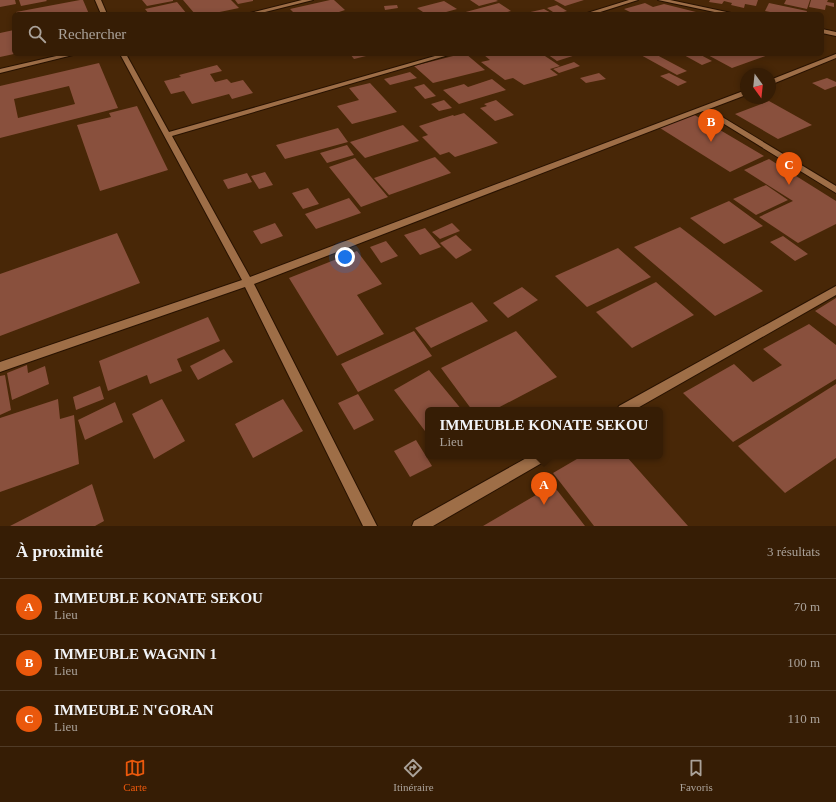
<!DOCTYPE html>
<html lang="fr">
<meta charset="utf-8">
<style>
:root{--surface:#361d05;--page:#412a13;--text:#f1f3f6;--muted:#aaa29a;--line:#503b27;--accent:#ea580c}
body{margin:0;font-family:Georgia,serif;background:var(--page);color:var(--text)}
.compass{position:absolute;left:740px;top:68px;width:36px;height:36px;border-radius:50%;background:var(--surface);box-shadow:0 2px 6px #0003;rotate:165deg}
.you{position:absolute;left:345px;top:257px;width:14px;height:14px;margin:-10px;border:3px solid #fff;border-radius:50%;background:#1a73e8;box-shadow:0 0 0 6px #1a73e833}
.badge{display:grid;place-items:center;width:26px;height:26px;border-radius:50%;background:var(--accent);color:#fff;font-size:13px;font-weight:700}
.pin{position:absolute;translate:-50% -33px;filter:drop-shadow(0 1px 2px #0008)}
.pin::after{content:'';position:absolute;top:21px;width:14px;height:12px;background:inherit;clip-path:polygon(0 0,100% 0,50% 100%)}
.popup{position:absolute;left:425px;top:407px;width:238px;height:52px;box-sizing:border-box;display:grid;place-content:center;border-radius:6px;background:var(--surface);filter:drop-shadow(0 1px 3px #0005);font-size:13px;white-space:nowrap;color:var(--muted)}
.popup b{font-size:15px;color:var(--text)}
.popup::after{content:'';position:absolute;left:50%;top:100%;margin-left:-8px;border:8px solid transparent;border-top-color:var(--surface)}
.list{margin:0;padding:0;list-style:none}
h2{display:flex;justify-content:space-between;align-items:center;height:52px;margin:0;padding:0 16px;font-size:17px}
h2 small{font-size:13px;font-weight:400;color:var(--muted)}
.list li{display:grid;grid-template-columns:26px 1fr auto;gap:12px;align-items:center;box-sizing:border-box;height:56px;padding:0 16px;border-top:1px solid var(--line)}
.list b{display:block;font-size:15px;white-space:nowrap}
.list p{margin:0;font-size:13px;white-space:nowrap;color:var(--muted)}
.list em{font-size:13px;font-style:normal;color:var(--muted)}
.icon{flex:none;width:22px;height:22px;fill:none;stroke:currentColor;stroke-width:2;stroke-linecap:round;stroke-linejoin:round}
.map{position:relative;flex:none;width:836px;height:526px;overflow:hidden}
.search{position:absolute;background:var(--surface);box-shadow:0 2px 6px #0003;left:12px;right:12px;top:12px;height:44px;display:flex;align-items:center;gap:10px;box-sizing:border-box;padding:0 14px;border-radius:6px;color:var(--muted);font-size:15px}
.sheet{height:220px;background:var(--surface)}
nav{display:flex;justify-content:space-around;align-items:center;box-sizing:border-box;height:56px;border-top:1px solid var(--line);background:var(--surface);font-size:11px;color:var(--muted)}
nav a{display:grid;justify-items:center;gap:2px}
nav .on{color:var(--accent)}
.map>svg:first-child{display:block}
.building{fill:#89503d;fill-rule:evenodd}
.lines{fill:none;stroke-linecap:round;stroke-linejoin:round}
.minor-casing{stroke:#281200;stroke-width:2}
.minor{fill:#9e6e47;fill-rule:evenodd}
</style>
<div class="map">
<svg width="836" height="526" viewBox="0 0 836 526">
<rect width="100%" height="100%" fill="#482707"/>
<!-- building -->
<path class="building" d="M0 0H15L16 4 0 7Z
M19 0H46L47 1 21 6Z
M80 0H83L89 14H17L16 12Z
M142 0H173V1L147 6Z
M183 0H231L239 8 210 14H195Z
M235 0H253V1L238 4Z
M330 0H334L345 10 333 14H295L290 9Z
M470 0H496L498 1 479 6Z
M554 0H584L565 6Z
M710 0H758L756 6 745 4 744 8 731 5 732 3 724 1 722 4 709 2Z
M786 0H810L807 9 784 4Z
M811 0H828L827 2 834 3V7L826 5 825 10 809 7Z
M444 1 457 9 439 14H426L417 8Z
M177 2 187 14H149L145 9Z
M499 3 511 11 504 13 505 14H464L462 13Z
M645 3 653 7 664 4 704 14H634L624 9Z
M769 3 807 11 806 14H780L765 11Z
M397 5 398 8 385 10 384 6Z
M557 5 567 11 556 14 547 8Z
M544 9 553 14H526V13Z
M14 30V54L0 57V33Z
M350 54H370V55L354 59Z
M461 54H466L485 70 433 83 414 66Z
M487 54H542L560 66 550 69 558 75 524 85 513 78 505 80 481 62 490 60 484 55Z
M547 54H579L557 61Z
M639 54H655L687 71 677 75Z
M682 54H699L712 61 702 65Z
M706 54H771L732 68Z
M574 62 580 66 559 73 553 69Z
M99 63 118 108 0 138V86ZM69 86 75 104 18 118 14 99Z
M217 65 222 71 210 74 215 82 227 79 231 83 243 80 253 93 232 99 229 94 192 104 184 91 171 94 164 81 181 77 179 75Z
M410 72 417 78 390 85 384 79Z
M599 73 606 79 586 83 580 78Z
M669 73 687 82 678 86 660 76Z
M827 78 836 82V86L825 90 812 83Z
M492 79 506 90 459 104 443 90 464 84 468 87Z
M370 83 397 112 352 124 337 106 359 100 349 88Z
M424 84 436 96 425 99 414 87Z
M444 100 452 108 439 111 431 104Z
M496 100 514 115 495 121 480 108 487 106 484 104Z
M769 101 812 125 778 139 735 114Z
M137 106 168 170 100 191 77 125 111 117 109 113Z
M464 113 498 143 455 157 449 152 440 155 422 137 428 135 419 126 453 115 454 116Z
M693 114 764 156 730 172 660 128Z
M403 125 419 141 365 158 350 142Z
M338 128 348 142 285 159 276 145Z
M347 145 354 155 327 163 320 153Z
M435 157 451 173 389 195 374 178Z
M355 158 388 197 361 207 329 167Z
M769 159 836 201V224L798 243 759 217 793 201 744 170Z
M265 172 273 185 259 189 251 176Z
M247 173 252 182 228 189 223 180Z
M766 185 788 200 756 215 733 199Z
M308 188 319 204 303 209 292 193Z
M349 198 361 213 316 229 305 214Z
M729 201 763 226 724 244 690 218Z
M275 223 283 236 261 244 253 231Z
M452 223 460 231 440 239 432 232Z
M680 227 763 291 715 316 634 247Z
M425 228 441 247 420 255 404 235Z
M117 233 140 283 0 336V274Z
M456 235 472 250 456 259 440 243Z
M783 236 808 254 795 261 770 242Z
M386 241 398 256 381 263 370 247Z
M618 248 651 277 587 307 555 276Z
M357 251 382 284 357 295 384 334 337 356 289 278Z
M656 282 694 315 632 348 596 312Z
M522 287 538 300 508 318 493 303Z
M836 298V326L815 311Z
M472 302 488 321 431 348 415 328Z
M208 317 220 341 177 359 182 371 150 384 147 375 108 391 99 361Z
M809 324 836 345V379L733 442 683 393 734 364 753 382 782 365 763 349Z
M414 331 432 356 358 392 341 364Z
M516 331 557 377 494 410H472L441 368Z
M224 349 233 362 198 380 190 366Z
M27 365 28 373 45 366 49 384 12 400 7 373Z
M429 370 462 410H428V435L394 390Z
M5 375 11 410 0 415V376Z
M836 384V458L785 493 738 446Z
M100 386 104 399 76 410 73 397Z
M358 394 374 420 354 430 338 403Z
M58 399 60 419 74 415 79 464 0 492V418Z
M162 399 185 441 154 459 132 414Z
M283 399 303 431 253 458 235 424Z
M115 402 123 422 85 440 78 420Z
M416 440 432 466 410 477 394 451Z
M582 456H626L688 526H594L553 473Z
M92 484 104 521 95 526H10Z
M553 485 585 526H483Z"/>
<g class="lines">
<!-- minor casing -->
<g class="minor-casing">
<path id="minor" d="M95 0H101L107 14H101Z
M302 0H313L257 14H246Z
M629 0H638L594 14H584Z
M658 0H670L736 14H724Z
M822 29 836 32V36L822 33Z
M65 54H77L0 73V69Z
M120 54H126L169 132 442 54H452L172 136 250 277 746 90V95L709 109 836 186V193L703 111 254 284 377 526H363L245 287 0 372V362L242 280Z
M836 54V58L770 85V80Z
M836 286V295L634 410H617L619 406Z
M530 456H548L547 460 433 526H412L414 521Z"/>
</g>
<!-- minor -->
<use href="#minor" class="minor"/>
</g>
</svg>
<svg class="compass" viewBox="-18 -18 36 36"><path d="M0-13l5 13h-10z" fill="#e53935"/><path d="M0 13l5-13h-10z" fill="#aaa29a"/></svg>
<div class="you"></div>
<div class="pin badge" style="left:544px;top:505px">A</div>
<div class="popup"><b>IMMEUBLE KONATE SEKOU</b>Lieu</div>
<div class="pin badge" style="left:711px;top:142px">B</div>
<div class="pin badge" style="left:789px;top:185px">C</div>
<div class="search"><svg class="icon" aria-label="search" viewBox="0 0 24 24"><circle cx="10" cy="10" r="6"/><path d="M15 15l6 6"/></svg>Rechercher</div>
</div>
<section class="sheet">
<h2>À proximité<small>3 résultats</small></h2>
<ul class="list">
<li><span class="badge">A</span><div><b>IMMEUBLE KONATE SEKOU</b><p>Lieu</p></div><em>70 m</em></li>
<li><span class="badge">B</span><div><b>IMMEUBLE WAGNIN 1</b><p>Lieu</p></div><em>100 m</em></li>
<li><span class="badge">C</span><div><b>IMMEUBLE N'GORAN</b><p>Lieu</p></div><em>110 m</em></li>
</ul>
</section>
<nav>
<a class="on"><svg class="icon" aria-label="map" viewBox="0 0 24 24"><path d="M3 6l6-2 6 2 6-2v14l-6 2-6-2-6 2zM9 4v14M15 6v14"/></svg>Carte</a>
<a><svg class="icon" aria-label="directions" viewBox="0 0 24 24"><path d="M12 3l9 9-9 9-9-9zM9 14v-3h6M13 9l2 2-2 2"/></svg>Itinéraire</a>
<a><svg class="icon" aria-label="saved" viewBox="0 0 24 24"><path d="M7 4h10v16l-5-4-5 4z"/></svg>Favoris</a>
</nav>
